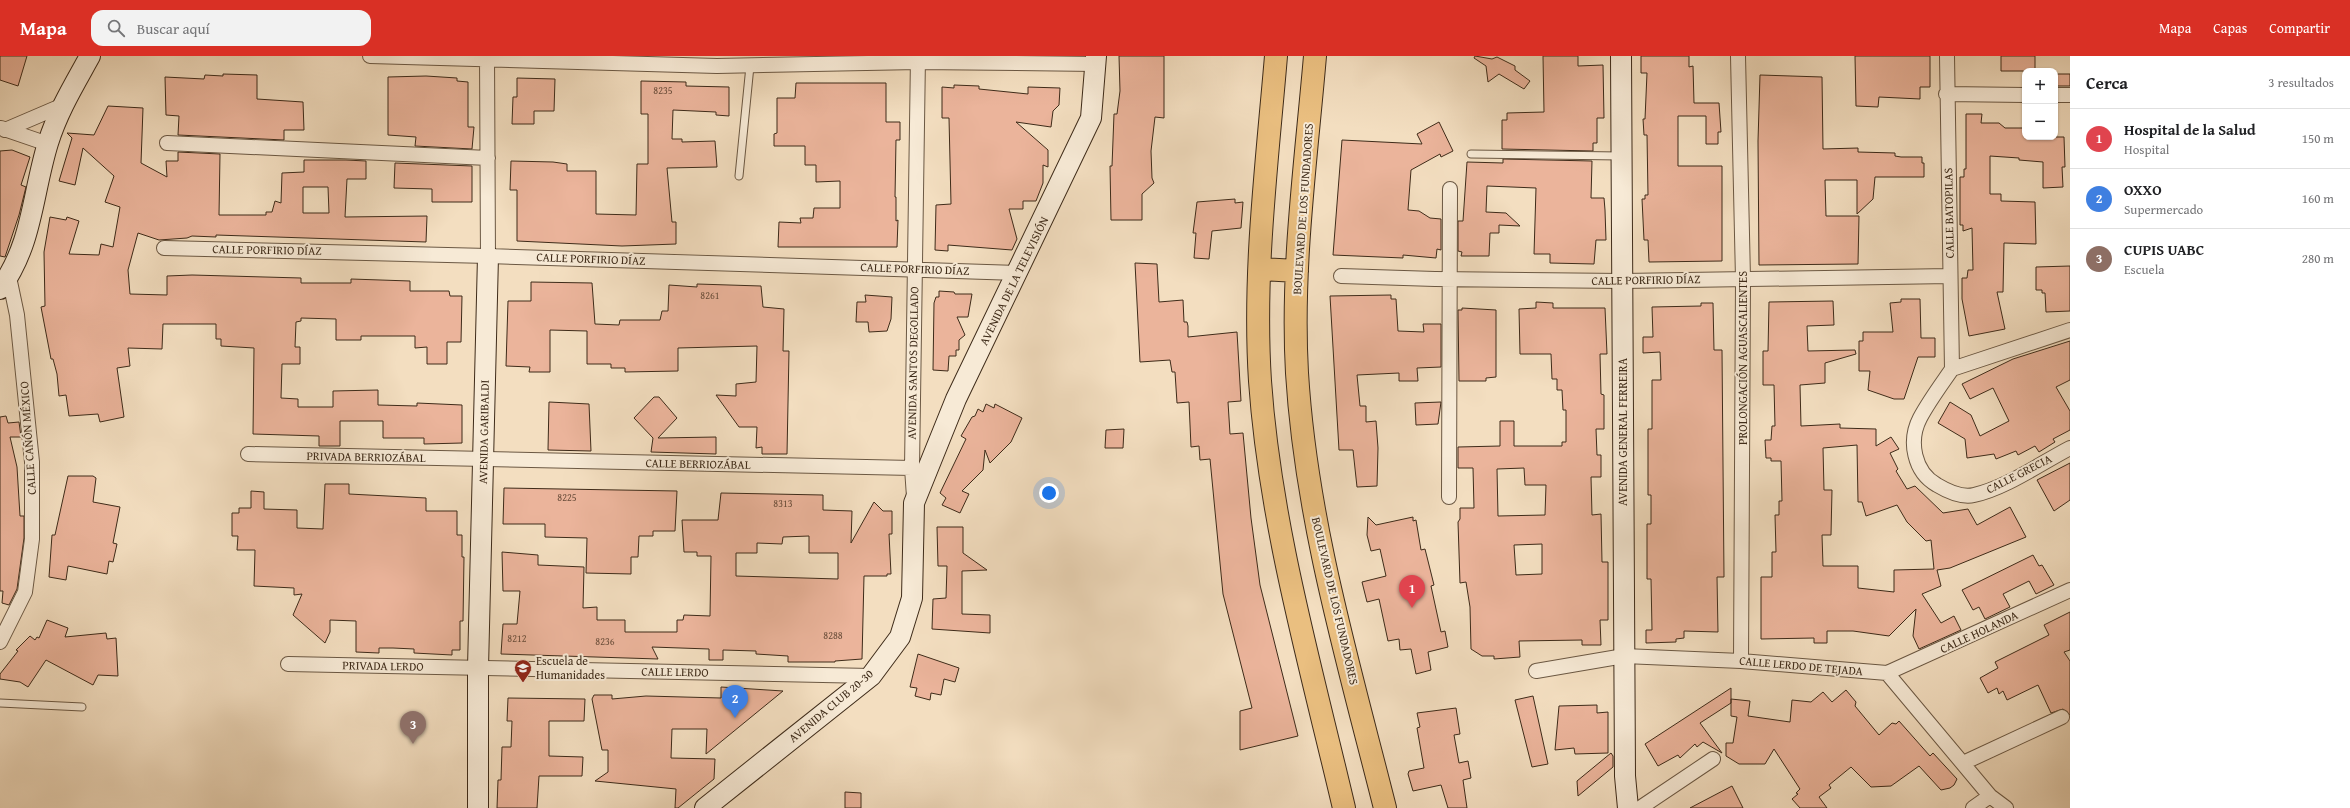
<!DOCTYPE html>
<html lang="es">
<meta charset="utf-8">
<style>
:root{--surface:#fff;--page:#f2f2f2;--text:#202124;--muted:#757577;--line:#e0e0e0;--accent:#d93025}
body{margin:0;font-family:"Gentium Book Plus",serif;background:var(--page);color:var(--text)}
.controls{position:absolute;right:12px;top:12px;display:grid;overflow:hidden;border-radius:8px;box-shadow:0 1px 3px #0004}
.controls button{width:36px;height:36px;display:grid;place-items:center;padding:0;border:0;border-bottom:1px solid var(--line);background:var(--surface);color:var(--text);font:20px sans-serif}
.you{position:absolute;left:1049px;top:437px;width:14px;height:14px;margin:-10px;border:3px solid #fff;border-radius:50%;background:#1a73e8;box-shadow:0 0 0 6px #1a73e833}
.badge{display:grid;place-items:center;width:26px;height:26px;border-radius:50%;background:var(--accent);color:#fff;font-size:13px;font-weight:700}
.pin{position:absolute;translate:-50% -33px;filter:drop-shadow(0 1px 2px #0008)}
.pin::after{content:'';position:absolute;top:21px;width:14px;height:12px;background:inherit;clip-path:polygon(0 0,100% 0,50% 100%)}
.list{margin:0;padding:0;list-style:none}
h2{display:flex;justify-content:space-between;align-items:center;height:52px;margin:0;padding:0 16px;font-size:17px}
h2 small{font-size:13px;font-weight:400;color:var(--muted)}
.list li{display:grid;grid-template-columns:26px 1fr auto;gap:12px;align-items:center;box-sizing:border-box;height:60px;padding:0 16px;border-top:1px solid var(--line)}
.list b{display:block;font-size:15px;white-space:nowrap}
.list p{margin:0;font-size:13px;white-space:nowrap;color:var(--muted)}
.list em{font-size:13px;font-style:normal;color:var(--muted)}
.icon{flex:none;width:22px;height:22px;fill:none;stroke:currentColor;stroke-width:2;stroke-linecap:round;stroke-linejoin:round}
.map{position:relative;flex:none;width:2070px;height:752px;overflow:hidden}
header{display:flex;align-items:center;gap:24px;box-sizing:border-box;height:56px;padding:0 20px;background:var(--accent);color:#fff}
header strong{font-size:19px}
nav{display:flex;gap:22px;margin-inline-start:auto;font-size:14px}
.search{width:280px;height:36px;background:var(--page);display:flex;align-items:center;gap:10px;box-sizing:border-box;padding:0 14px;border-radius:12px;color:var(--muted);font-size:15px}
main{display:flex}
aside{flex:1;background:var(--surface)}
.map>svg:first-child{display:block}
.building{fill:#ebb49b;stroke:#3e2b19;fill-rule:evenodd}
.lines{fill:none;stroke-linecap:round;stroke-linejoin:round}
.lane-casing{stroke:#6b5843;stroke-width:9}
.street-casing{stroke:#6b5843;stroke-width:16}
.secondary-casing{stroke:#3e2b19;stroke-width:22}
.primary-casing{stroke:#3e2b19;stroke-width:24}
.lane{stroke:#f7ead6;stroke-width:7}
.street{stroke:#f7ead6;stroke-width:14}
.secondary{stroke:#f7ead6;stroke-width:20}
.primary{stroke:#eabf80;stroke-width:22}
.labels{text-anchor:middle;stroke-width:4;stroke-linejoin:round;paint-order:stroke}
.number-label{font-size:10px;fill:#694d3a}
.street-label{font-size:12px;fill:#3e2b19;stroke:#f7ead6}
.poi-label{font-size:12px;fill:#3e2b19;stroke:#f7ead6;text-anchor:start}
</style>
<header>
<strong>Mapa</strong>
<div class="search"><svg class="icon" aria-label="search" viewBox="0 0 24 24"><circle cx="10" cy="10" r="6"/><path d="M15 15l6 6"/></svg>Buscar aquí</div>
<nav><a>Mapa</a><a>Capas</a><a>Compartir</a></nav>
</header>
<main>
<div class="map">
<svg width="2070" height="752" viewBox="0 0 2070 752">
<rect width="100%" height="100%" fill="#f3dec0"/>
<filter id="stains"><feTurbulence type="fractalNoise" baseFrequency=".005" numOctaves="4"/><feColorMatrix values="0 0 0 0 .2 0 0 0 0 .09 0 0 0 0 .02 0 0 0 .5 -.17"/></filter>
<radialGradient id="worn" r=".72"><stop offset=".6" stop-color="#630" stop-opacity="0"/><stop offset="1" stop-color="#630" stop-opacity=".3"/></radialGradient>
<!-- building -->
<path class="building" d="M0 0H27L18 30 0 24Z
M1119 0H1164V62L1155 61 1151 95 1152 122 1154 127 1142 138V164H1111L1110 110H1112L1114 58H1117L1120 35Z
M1475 0 1492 3 1497 1 1515 10V14L1530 25 1524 33 1499 18 1488 26 1486 10 1474 2Z
M1543 0H1578V10L1603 9 1604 62H1597V87H1593V95L1502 93V64H1507V57L1544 56Z
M1641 0H1689V11L1693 10 1694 47H1719L1721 76H1718V88H1706V60H1678V110H1722V205L1649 206 1648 184H1644L1642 143H1645V139H1648L1647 79H1644L1643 63H1645L1647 17H1641Z
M1855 0H1930V31H1920V43L1879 41 1878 51 1856 50Z
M2001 0H2035V15H2001Z
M223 18 257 19V43L303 46 304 74H284V84L178 79 179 60 166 59 165 21 204 23 205 19 223 20Z
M2055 18H2070V30H2055Z
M1760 19 1822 21 1823 93 1858 92V96L1895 97V100L1901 101H1922V107H1924V121H1875L1873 143 1857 158V124H1825L1826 160H1859L1858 208 1759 209 1758 85Z
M426 20 457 22V25L468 26V71H474L472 93 415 90 416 81 388 79V21Z
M517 22 555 23 554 55H534V68H512L513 41H517Z
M641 25 686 26V30L729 31V60L716 59V56L673 54 672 83H682V86L715 85 717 111 667 112 672 166H676V188L622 190 517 185V134H510L511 105 553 106 567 108V115H596V158L636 159 637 108H648V58H641Z
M796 27H886V66H900V84H896L895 141H896V165L898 164 897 191H778L779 166 801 167 800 162H813L814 152H840V125L816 126V109H805V90H774V78L777 77V42H795Z
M954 29 979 30V33L1028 38V31L1060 32 1059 49 1053 55 1051 71 1016 66 1048 94V111L1043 109V127L1036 145H1023V153H1009L1017 183 1012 194 948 189V195L935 194 936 149 951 148 949 62H942V31L954 32Z
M108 50 143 52 141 107 167 121 166 105H178V96L220 98 219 159H266V156H272L275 145 281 147 282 117 304 116V104H346L366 105V123H347L345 161 427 160 426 186 216 179V181L192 180 187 182 159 184 138 177 128 214 130 238 167 239V220L192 219 301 222V227H351V223L410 225V235H449L450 240H462L461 286H447V308H427V291L415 292V280H361V284H336V263L301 262V265L296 266 295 291H300V308H282L281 342 298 343V351H333V335L378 334V349L417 350V347L462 349V387L424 388V382H383V365H340V390H319V380L253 378 254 292 221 290V283H216V268H163L162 293 128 292 130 310 117 312 124 361 100 366 98 358 69 360 66 339 59 340 57 318 53 303H51L41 251 45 250 44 196 50 161 66 164 67 161 79 165 69 198 99 199 101 188 113 191 120 151 105 146 114 120 83 92 75 129 59 125 72 82 67 77 94 79ZM303 131H328L329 157H303Z
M1966 58H1982L1981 67H1999L2005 72H2025V81H2064L2065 111H2062L2063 131 2043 132V106L2019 104V102L1990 100V138H2001V145L2035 146 2036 188 2004 187 2003 236H1997L2005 273 1969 280 1962 243V222H1967L1968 214H1973L1972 172 1963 175V169H1960V121H1964V113H1966Z
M1439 66 1453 95 1441 101 1440 98 1411 114 1408 154 1419 155 1430 162 1441 163V194L1437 193 1436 202 1403 199V202L1333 199 1342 84 1422 88 1417 78Z
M12 94 30 101 21 129 26 131 19 159 5 201 0 200V95Z
M1503 103 1592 105 1591 142H1604L1605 154 1606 184H1596L1594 208 1550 207V198H1534L1536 132 1487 130 1486 156 1506 157 1520 170 1499 169V177H1490L1489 200H1461L1462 196 1458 195V165H1463L1467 106 1503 107Z
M395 107 472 110V146H432V133L394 132Z
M1235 143V147L1243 146 1241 172 1212 175 1209 203 1194 202 1196 177H1193L1197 146Z
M1135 207 1157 208 1159 246 1183 244 1184 266H1187L1188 270V281L1237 276 1241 345 1228 346 1230 378 1243 377 1251 462 1260 529 1298 680 1240 694V655L1252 652 1223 538 1210 403 1200 404 1199 390 1191 391 1189 346 1177 347 1175 316H1172L1170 304 1140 306Z
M2070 210V255L2046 256 2045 237H2042V234H2036V211Z
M531 226 592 227 595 268 619 269 620 264H660L662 255H668L669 229 697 231V228L761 230 763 251 784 253 783 295H789L787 398H762V391L756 392 757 371H739L716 339 736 340V328L756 326 757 290 678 292V315L625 316V312H611V308H587V275L550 274V316H529L530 311 506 310 508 245H531Z
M939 235 954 236 955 238H972L968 261H957L965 279 959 284V294H956V300H949L948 315 933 314 934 247 936 241H939Z
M865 239 892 241 891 263 887 275 869 276 868 266H856L857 246H866Z
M1391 239V243H1396L1398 275 1424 276 1423 268H1441V311L1417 312 1418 325H1399V317L1357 319 1360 350H1366V366L1376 365 1378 392 1377 430 1357 431 1353 394H1339L1330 240Z
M1901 243H1920L1921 282H1935V301H1918L1904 343H1894L1868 334 1870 315H1859V285H1863V276H1893L1890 247 1901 246Z
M1833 245 1834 269 1807 270 1808 295 1855 294 1856 298 1825 307V327L1800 329 1801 370 1840 368V372L1876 373V390L1891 381 1899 393 1890 397 1898 413 1896 415 1907 433 1915 430 1943 457 1968 453 1977 469 2010 451 2026 481 1950 512 1937 514 1941 530 1922 538 1941 567 1954 560 1961 574 1919 593 1913 580 1916 553 1889 580 1853 575H1827V587H1814V582L1761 583V521H1772V496H1776L1775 459H1779V445H1782L1781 405H1771V402H1766L1765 384H1771L1772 370H1775L1774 329H1763V295H1768L1769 246ZM1857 389 1858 446H1862L1866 460 1897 449 1907 466 1926 485 1931 484 1934 513 1894 514V536L1858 532V510H1823L1822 479H1831L1832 434H1824L1823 392Z
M1536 246 1553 247V252H1605L1607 298H1600L1601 338 1604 339V373H1596L1597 399H1601V421H1591L1592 459 1601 458 1602 506H1608V564H1600L1601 589H1582V584L1519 585 1520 601 1494 603V600H1482L1471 593 1470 551 1466 526 1460 527 1458 466 1460 463V452H1474L1473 412H1458V391L1500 390V365H1514V390H1562V386H1566V354H1563L1562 334H1557V323H1552L1551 298H1520L1519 253 1536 252ZM1524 412 1525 429H1546L1545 459 1498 460 1497 413ZM1542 488V518L1516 519 1514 489Z
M1701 247H1713L1714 294H1722L1724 521H1717L1718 576 1684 575V582L1676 583V586L1646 587V574H1652L1651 523H1647V468H1651V439H1648V373H1652V324H1661L1660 296 1643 297V281H1653L1652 251 1701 250Z
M1462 252 1496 254V321L1486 322V325H1459L1458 254H1462Z
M2070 285V324L2056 331 2070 355V374L2053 383 2055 386 2039 396 2035 390 2018 399 2016 395 1996 403 1994 398 1967 402 1965 383 1938 367 1950 346 1971 359 1980 380 2009 365 1993 332 1970 343 1962 328 2013 303Z
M654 341H659L677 362 658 382 716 381V398L651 396 653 382 634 362Z
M549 346 589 348 591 395 548 394Z
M1441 346 1438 368 1416 369 1415 347Z
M986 348 994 352 995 348 1022 362 1011 386 990 407 985 394 983 414 962 435 969 438 960 457 942 449 946 442 940 437 966 383 961 380 972 361 975 360 978 353 983 356Z
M6 360 8 367 19 366 21 381H10L17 411 20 460H24V482L17 533 9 549 2 547 3 535H0V361Z
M1124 373 1123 392H1105L1106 374Z
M2070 407V444L2054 455 2037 424Z
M68 420H93L96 422 93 446 120 451 113 487 117 488 113 506 109 505 107 518 68 510 66 524 49 521 52 479H55Z
M325 428H349V438L426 442V455H457V479H462V501H464L463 565H460V594H452V599L414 597V593L393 592H379V597L356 596V565L330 564V576L325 587 293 559 302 538 294 539V532L254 530 255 494H237L238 480H232V457H239V452H251V435L264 436V453L297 454V472L323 473Z
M504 432 677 435 675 475H653V480H639L638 501H631V518L586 517 587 482 545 481V468H503Z
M721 437 823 439V454L852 455 851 487 874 446 883 455H892V478H889L891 518H887V520H864L862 603 835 605V606H788V600L756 598V595L723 594V604H709V593L652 591 658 603 501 598 503 568H517L520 535H503L502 496 538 499V509L584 511 583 552 597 551V564H625V576H677V564H683L684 559 710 560 711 500H697V496H684L682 464H718ZM809 480V497H838V523L736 520V497H757V487L782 488 783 481Z
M1368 461 1376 469 1413 461V465L1416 464 1421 494 1425 493 1434 529 1431 530 1441 576 1445 575 1448 591 1428 596 1431 614 1416 618 1411 593 1400 594 1399 583 1388 585 1379 543 1367 546 1362 526 1386 520 1380 493 1371 495 1367 479Z
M937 471H963V497L987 514 962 515V558L990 559V577L932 573 933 543 946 542 947 510H938Z
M2033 499 2039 510 2042 509 2054 529 2036 538 2029 525 2003 538 2010 551 1985 563 1979 551 1973 554 1962 534Z
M2070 556V594L2064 596 2070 605V659L2063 653 2051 657 2038 629 2007 644 2003 635 1999 638 1997 632 1988 637 1980 622 1998 612 1995 606 2049 579 2044 569Z
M47 564 68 572 65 581 106 577 107 583 116 582 118 620 98 619 93 629 46 604 28 631 20 626 0 623V618L18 595 16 594 30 580 35 584 37 581 39 582Z
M918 598 959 612 955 626 944 623 941 639 931 637 930 644 915 640 917 632 910 631Z
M721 631 783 635 706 698 707 673H672L671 702 715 703 714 723 678 752H675L676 733 595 725 608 716V694H602L592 643 594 639H612V643L646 640 721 642Z
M1731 632V647L1700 667 1722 697 1703 686 1697 691 1695 688 1680 702 1678 699 1658 710 1645 688Z
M1846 634 1856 646 1855 650 1879 679 1892 667 1896 668 1899 665 1930 700 1933 697 1957 723 1954 729 1950 732 1941 734 1919 710 1891 730 1871 731 1851 711 1829 729 1831 732 1819 741 1827 752H1800L1792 743 1798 738 1796 737 1800 733 1774 693 1765 708H1739L1726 700V687H1733L1737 661 1731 660V643L1750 645 1748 660 1790 666 1792 644 1811 646 1823 636 1832 646Z
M1533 640 1548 708 1532 711 1515 644Z
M508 642 585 643 584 665H549V700L583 701 582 720H539L537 752H497L498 724H501L502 691H511L512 665H507Z
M1597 649V657L1608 656V697L1575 698 1574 692 1555 694 1559 650Z
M1456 652 1460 678 1454 679 1459 707 1468 705 1471 722 1463 724 1467 752H1448L1441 729 1413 735 1408 718 1409 715 1424 712 1417 672 1420 671 1417 657Z
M1611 697 1613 700V711L1578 740 1577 725Z
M1732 730 1743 752H1690Z
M845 736 861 737V752H845Z"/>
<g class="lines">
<!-- lane casing -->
<g class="lane-casing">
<path id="lane" d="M1471 98 1621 100
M739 120 750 10
M0 647 82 651"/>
</g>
<!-- street casing -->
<g class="street-casing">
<path id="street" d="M370 0 717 10 918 6 1096 8
M487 0 488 200
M1738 0 1743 223 1741 605
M1947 0 1952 313
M1946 38 2025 39
M2055 39H2070
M1 72 48 88
M5 74 61 50
M167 87 488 102
M164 192 488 200 1018 217
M1341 220 1435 223 1623 225 1950 220
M1952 313C1941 329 1929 345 1920 362 1908 385 1914 416 1937 429 1947 435 1961 442 1974 439 2006 432 2041 407 2070 392
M1952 313 2070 274
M248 398 912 412
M914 441 912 412 918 0
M1449 441 1450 133
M0 586 25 536 32 483V406L17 259 9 221
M288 608 871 620
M1536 615 1624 600 1741 605 1887 617 1990 740 2006 752
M1887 617 2070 534
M1963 707 2062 661
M1640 752 1713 703
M1973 752 1990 740"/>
</g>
<!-- secondary casing -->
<g class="secondary-casing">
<path id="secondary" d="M1621 0 1625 720 1628 752
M0 233C33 187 32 139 48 87 58 55 74 29 90 0
M478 752V612L488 200
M705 752 871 620 900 581 912 542 914 447 956 343 1091 62 1096 0"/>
</g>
<!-- primary casing -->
<g class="primary-casing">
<path id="primary" d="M1276 0C1267 107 1253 217 1260 325 1270 469 1311 611 1344 752
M1315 0C1306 105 1291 212 1297 317 1306 465 1349 609 1385 752
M1260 213 1297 215"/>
</g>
<!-- lane -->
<use href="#lane" class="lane"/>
<!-- street -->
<use href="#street" class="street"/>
<!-- secondary -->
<use href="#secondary" class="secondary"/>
<!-- primary -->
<use href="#primary" class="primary"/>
</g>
<!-- icons -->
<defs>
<g id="university-pin" transform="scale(0.9)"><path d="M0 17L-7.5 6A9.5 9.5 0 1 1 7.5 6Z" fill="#8f2418" stroke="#f7ead6"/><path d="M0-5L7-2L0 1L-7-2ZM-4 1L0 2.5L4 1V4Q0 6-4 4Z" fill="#fff"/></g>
</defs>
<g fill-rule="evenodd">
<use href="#university-pin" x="523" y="612"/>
</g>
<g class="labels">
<!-- number labels -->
<g class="number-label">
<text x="663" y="38">8235</text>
<text x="710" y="243">8261</text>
<text x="567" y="445">8225</text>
<text x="783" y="451">8313</text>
<text x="833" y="583">8288</text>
<text x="517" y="586">8212</text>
<text x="605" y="589">8236</text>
</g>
<!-- street labels -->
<g class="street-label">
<text transform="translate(1303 153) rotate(-86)" y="4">BOULEVARD DE LOS FUNDADORES</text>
<text transform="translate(1949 157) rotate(-91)" y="4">CALLE BATOPILAS</text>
<text transform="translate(267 194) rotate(1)" y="4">CALLE PORFIRIO DÍAZ</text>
<text transform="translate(591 203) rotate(2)" y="4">CALLE PORFIRIO DÍAZ</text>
<text transform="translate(915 213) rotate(2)" y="4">CALLE PORFIRIO DÍAZ</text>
<text transform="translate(1646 224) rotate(-1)" y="4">CALLE PORFIRIO DÍAZ</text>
<text transform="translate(1014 225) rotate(-64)" y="4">AVENIDA DE LA TELEVISIÓN</text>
<text transform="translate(1743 302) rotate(-90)" y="4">PROLONGACIÓN AGUASCALIENTES</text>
<text transform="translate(913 307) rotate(-89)" y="4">AVENIDA SANTOS DEGOLLADO</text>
<text transform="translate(484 376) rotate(-89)" y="4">AVENIDA GARIBALDI</text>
<text transform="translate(1623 376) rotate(-90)" y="4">AVENIDA GENERAL FERREIRA</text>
<text transform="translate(28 382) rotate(-94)" y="4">CALLE CAÑÓN MÉXICO</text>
<text transform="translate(366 401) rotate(1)" y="4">PRIVADA BERRIOZÁBAL</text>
<text transform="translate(698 408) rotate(1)" y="4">CALLE BERRIOZÁBAL</text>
<text transform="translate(2019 418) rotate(-27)" y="4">CALLE GRECIA</text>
<text transform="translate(1335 545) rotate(77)" y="4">BOULEVARD DE LOS FUNDADORES</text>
<text transform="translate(1979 576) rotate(-25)" y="4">CALLE HOLANDA</text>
<text transform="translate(383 610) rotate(1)" y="4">PRIVADA LERDO</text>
<text transform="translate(1801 610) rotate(5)" y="4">CALLE LERDO DE TEJADA</text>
<text transform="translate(675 616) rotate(1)" y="4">CALLE LERDO</text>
<text transform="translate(831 650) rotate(-40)" y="4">AVENIDA CLUB 20-30</text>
</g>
<!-- poi labels -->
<g class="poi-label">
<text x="536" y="609">Escuela de<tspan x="536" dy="14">Humanidades</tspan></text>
</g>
</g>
<rect width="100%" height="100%" filter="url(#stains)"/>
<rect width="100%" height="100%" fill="url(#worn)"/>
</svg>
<div class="controls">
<button>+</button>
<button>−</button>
</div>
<div class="you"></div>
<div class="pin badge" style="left:1412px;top:552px;background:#e0444e">1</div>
<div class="pin badge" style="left:735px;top:662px;background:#3f7fe0">2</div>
<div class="pin badge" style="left:413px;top:688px;background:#8d6e63">3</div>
</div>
<aside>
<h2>Cerca<small>3 resultados</small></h2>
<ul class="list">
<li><span class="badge" style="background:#e0444e">1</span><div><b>Hospital de la Salud</b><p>Hospital</p></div><em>150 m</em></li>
<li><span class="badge" style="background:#3f7fe0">2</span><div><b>OXXO</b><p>Supermercado</p></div><em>160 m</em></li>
<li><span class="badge" style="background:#8d6e63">3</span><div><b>CUPIS UABC</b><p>Escuela</p></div><em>280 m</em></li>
</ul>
</aside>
</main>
